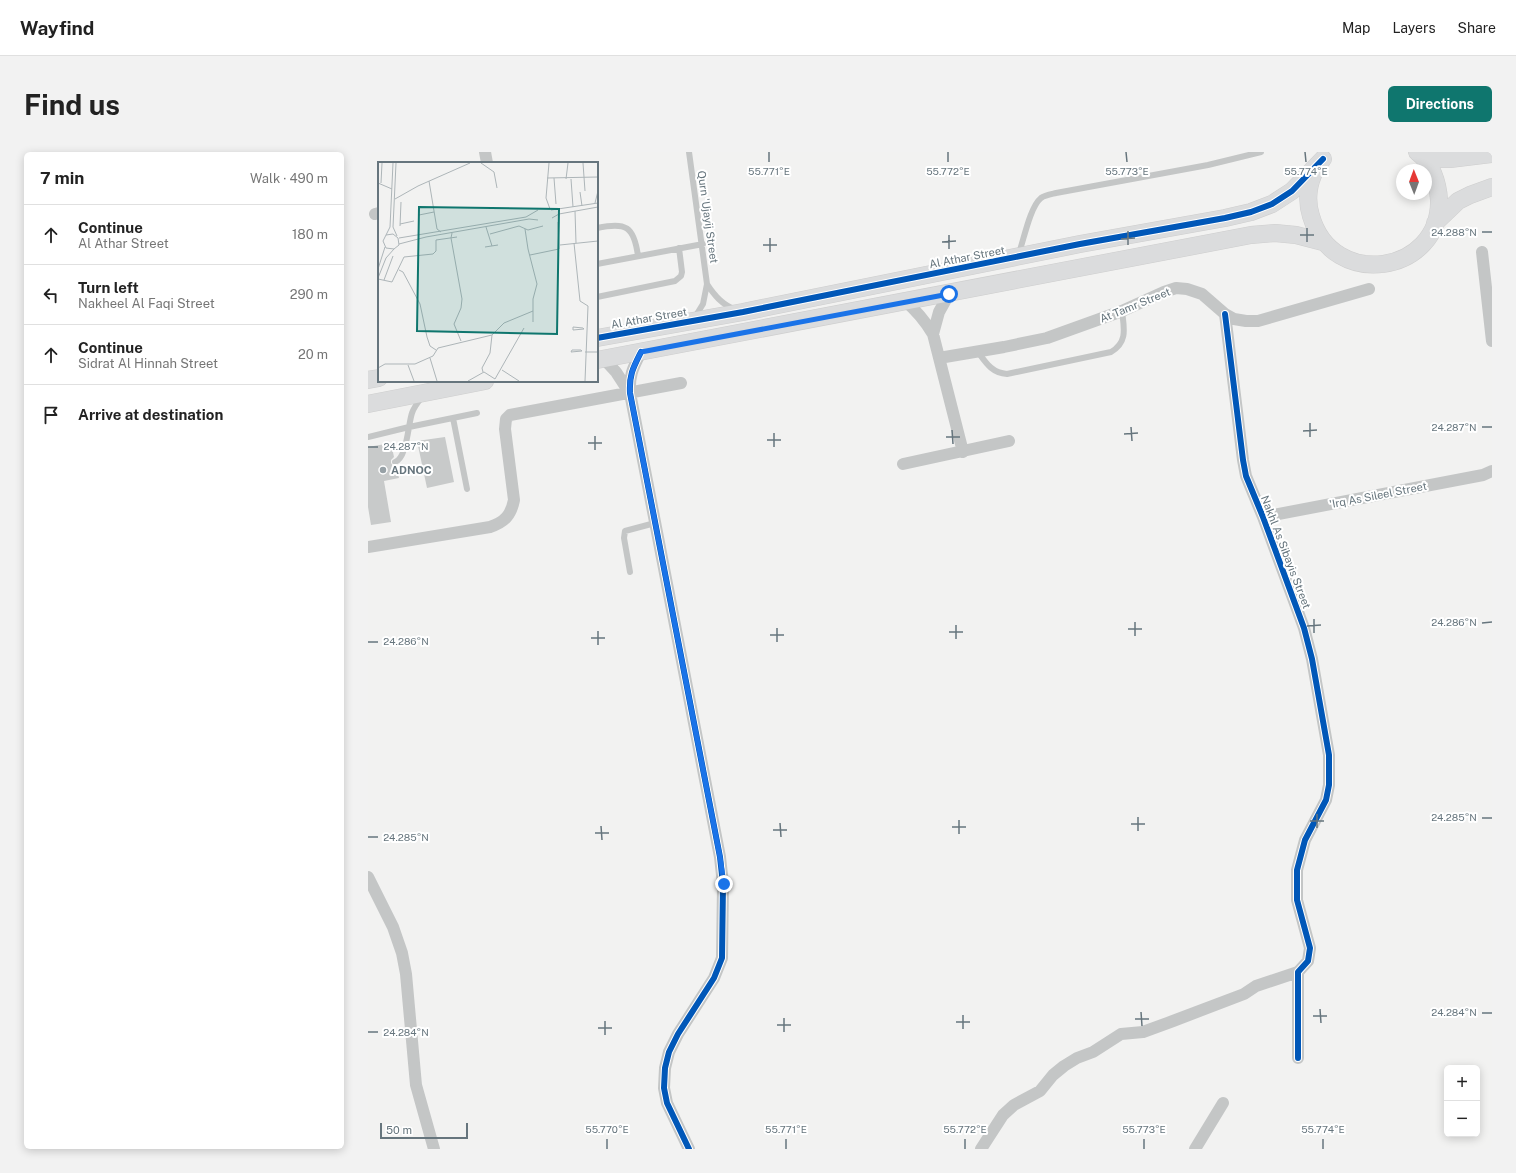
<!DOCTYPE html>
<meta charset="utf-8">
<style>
:root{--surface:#fff;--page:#f2f2f2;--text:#222;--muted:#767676;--line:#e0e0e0;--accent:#0f766e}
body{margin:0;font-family:"Public Sans",sans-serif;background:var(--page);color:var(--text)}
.controls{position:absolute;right:12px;bottom:12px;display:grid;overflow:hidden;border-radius:6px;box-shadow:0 2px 10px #0003}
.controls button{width:36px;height:36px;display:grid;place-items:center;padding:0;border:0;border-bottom:1px solid var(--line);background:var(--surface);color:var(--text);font:20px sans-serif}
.compass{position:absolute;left:1028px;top:12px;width:36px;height:36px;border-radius:50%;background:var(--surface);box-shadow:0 2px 10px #0003;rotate:359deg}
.scale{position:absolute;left:12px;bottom:10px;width:88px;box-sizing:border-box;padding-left:4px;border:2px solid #66757d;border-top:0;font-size:11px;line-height:14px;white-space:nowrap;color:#66757d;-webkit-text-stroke:3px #fff;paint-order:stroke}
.stop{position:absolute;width:12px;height:12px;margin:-9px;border:3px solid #1a73e8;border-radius:50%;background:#fff}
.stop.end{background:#1a73e8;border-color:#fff;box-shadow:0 1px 4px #0008}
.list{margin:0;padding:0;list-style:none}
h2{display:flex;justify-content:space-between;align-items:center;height:52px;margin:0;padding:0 16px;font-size:17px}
h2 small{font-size:13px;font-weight:400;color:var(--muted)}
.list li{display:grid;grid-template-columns:26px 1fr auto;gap:12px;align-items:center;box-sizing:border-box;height:60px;padding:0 16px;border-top:1px solid var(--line)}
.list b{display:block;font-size:15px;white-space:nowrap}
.list p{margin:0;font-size:13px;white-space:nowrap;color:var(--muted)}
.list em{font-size:13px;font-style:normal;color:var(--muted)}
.icon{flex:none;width:22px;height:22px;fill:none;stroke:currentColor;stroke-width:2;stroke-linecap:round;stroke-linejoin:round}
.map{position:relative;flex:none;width:1124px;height:997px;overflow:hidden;border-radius:6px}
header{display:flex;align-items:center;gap:24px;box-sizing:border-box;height:56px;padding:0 20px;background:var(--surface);border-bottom:1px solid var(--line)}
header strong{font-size:19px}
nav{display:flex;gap:22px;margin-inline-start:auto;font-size:14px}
.intro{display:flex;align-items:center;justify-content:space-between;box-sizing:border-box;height:96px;padding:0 24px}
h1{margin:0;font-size:28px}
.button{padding:10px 18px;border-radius:6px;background:var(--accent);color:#fff;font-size:14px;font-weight:700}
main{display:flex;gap:24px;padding:0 24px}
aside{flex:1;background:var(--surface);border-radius:6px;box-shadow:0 2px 10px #0003}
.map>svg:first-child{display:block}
.building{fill:#c8caca}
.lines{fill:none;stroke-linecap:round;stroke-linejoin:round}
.secondary-casing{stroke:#cecece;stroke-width:18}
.lane{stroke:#c4c6c6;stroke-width:6}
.street{stroke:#c4c6c6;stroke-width:12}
.secondary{stroke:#dbdcdd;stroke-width:17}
.cycleway-casing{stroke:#fff;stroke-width:8}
.cycleway{stroke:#0057b8;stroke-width:6}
.route{stroke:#1a73e8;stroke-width:5}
.ticks{fill:none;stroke:#66757d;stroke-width:1.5}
.poi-dot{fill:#97a1a6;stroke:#fff;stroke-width:1.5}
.labels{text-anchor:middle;stroke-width:4;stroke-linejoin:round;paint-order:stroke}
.street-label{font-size:11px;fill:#66757d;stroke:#fff}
.poi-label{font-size:11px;font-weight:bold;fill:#66757d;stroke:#fff;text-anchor:start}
.inset-road{fill:none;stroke:#adb5b8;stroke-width:1}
.view{fill:#0f766e;fill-opacity:0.15;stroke:#0f766e;stroke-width:2}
.inset-edge{fill:none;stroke:#66757d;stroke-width:2}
.ticks-label{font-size:10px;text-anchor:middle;fill:#66757d;stroke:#fff;stroke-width:4;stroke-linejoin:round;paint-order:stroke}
</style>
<header>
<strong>Wayfind</strong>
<nav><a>Map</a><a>Layers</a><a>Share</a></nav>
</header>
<div class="intro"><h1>Find us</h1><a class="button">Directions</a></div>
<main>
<aside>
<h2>7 min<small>Walk · 490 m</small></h2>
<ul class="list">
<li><svg class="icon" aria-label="ahead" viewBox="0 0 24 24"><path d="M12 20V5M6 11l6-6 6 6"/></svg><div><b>Continue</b><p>Al Athar Street</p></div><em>180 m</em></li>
<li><svg class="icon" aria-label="left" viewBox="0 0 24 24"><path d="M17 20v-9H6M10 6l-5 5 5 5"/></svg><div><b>Turn left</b><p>Nakheel Al Faqi Street</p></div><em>290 m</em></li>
<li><svg class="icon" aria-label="ahead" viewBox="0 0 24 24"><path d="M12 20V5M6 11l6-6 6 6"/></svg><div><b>Continue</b><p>Sidrat Al Hinnah Street</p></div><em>20 m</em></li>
<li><svg class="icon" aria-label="arrive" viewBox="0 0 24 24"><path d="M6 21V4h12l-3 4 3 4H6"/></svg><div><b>Arrive at destination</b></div></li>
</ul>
</aside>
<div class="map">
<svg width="1124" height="997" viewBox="0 0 1124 997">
<rect width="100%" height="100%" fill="#f2f2f1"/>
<!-- building -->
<path class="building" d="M77 285 86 330 59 336 49 289Z
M23 291 26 305 23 308V311L25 314H28L31 326 16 329 23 370 3 373 0 355V295Z"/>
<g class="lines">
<!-- secondary casing -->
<g class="secondary-casing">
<path id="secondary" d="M1057 7H1082L1124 2
M948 17C940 31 938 49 943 64 964 139 1073 122 1071 48 1070 31 1064 11 1049 0
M1067 71 1090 49 1102 43 1124 35
M229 186 375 160 712 92 857 66 883 60 904 52 924 39 955 7
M229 208 883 83 907 81 928 83 955 90
M0 228 11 226
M0 252 117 229"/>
</g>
<!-- lane -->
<path class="lane" d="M321 0 339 132 335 152 327 165
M229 76C258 70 266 74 270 104
M651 101C656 87 662 55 673 46 677 43 684 42 688 41L840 13 893 0
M229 112 335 92
M339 132C346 143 354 153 367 157
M229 145 307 129 313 124 314 120 311 96
M610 200C618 211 624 221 639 222L743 200C760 190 756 176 754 159
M85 266 99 337
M0 285 41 275 109 261
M27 310C39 306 40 273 44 261 46 255 50 250 54 245
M262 420 256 386 257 379 287 371"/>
<!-- street -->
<path class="street" d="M117 0 119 11
M7 62 11 61
M1114 100 1124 189
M537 149C549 159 557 169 565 182L595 300
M857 162 875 308 878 324 895 365 936 476 944 507 961 603V633L958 648 937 688 929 718V748L942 796 940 809 930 820V906
M565 182 571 160 581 142
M273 200C265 216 261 223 262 241L352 705 355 732 354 806 346 826 310 882 301 900 297 916 296 936 299 951 321 997
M571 206 636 195 679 186 754 159 796 140 808 136 819 137 834 142 857 162 866 167 878 169H890L1001 137
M236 207 248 220 261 240
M535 312 641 289
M895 365 1115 323 1124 319
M0 395 122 375C137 370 143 363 146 348L137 277 138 267 142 263 313 231
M0 725 25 775 34 801 38 822 48 933 66 997
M613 997 635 963 646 953 672 939 685 923 696 914 709 906 725 900 753 882 775 880 805 869 876 842 888 834 930 820
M827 997 855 951"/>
<!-- secondary -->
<use href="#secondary" class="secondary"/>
<!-- cycleway casing -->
<g class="cycleway-casing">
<path id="cycleway" d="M857 162 875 308 878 324 895 365 936 476 944 507 961 603V633L958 648 937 688 929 718V748L942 796 940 809 930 820V906
M229 186 375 160 712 92 857 66 883 60 904 52 924 39 955 7
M273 200C265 216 261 223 262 241L352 705 355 732 354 806 346 826 310 882 301 900 297 916 296 936 299 951 321 997"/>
</g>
<!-- cycleway -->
<use href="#cycleway" class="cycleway"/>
</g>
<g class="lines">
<!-- route -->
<path class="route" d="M356 732 352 705 262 241C261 223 265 216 273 200L581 142"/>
</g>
<!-- ticks -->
<path class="ticks" d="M401 0V10M580 0V10M758 0 759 10M937 0 938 10M939 76V90M760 79V93M1114 80H1124M581 83V97M932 83H946M402 86V100M753 87 767 86M574 90 588 89M395 93H409M942 271V285M763 275 764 289M1114 275H1124M584 278 585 292M935 279 949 278M406 281V295M756 282 770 281M227 284V298M578 285H592M399 288H413M220 291H234M0 295H10M946 467V481M767 470V484M1114 471 1124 470M588 473V487M939 474 953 473M409 476V490M760 477H774M230 479V493M581 480H595M402 483H416M223 486H237M0 490H10M949 662V676M770 665V679M1114 666H1124M591 668V682M942 669H956M412 671 413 685M763 672H777M233 674 234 688M584 675H598M405 678H419M227 681H241M0 685H10M952 857 953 871M773 860 774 874M1114 861H1124M595 863V877M945 864H959M416 866V880M767 867H781M237 869V883M588 870H602M409 873H423M230 876H244M0 880H10M239 987V997M418 987V997M597 987V997M776 987V997M955 987V997"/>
<!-- markers -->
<circle class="poi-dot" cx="15" cy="318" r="4"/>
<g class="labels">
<!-- street labels -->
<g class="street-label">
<text transform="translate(340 65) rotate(82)" y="4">Qurn 'Ujayij Street</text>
<text transform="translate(599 105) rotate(-11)" y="4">Al Athar Street</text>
<text transform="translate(767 153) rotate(-22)" y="4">At Tamr Street</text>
<text transform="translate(281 166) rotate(-10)" y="4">Al Athar Street</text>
<text transform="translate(1010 343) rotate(-11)" y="4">'Irq As Sileel Street</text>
<text transform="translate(918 400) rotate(69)" y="4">Nakhl As Sibayis Street</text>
</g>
<!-- poi labels -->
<g class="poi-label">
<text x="23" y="322">ADNOC</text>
</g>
</g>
<!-- overview -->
<g transform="translate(10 10)">
<rect width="220" height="220" fill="#f2f2f1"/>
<path class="inset-road" d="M18 1 15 65 19 74M103 1 116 10 119 26M171 1 168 36 172 47M205 1 207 29M169 16 220 15M176 16 178 42M188 17 190 1M193 17 195 45M51 19 59 67 63 70M0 21 14 27M3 21 4 1M202 30 204 44M17 37 40 24 92 1M217 41 220 29M173 48 220 41M197 49 198 81M41 53 56 50M174 56 181 52 220 45M22 62 36 59M22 64 23 40M108 65 114 84M147 67 150 87 159 122 155 137V160M74 71 73 76 84 137 83 146 76 162 83 179M112 72 141 64 150 68 165 64M8 73 15 72 20 76 21 83 16 87 8 86 5 79 12 65 15 1M21 76 148 55 160 48M196 81 202 139 210 144 207 219M21 82 48 75 151 57 160 58M182 83 220 79M107 85 120 83M152 93 181 87 180 60M0 107 7 85M21 108 25 110 42 142 49 175 52 184 58 188M0 116 8 96 16 87M0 117 14 120 26 95 55 92 58 89V78L79 75M6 118 15 94M195 165 205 166 206 167 195 168ZM194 188H203L204 189 193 190ZM207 190H220M52 196 59 219M30 203 36 219M0 206 7 202H37L55 194 60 186 114 173 126 161 155 149M124 208 141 219M105 210 104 206 112 191 114 173M106 210 117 217 146 166M90 219 106 210"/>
<path class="view" d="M41 45 181 47 179 172 39 169Z"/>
<rect width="220" height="220" class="inset-edge"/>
</g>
<g class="ticks-label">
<text x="401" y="23">55.771°E</text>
<text x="580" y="23">55.772°E</text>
<text x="759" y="23">55.773°E</text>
<text x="938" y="23">55.774°E</text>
<text x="1086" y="84">24.288°N</text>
<text x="1086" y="279">24.287°N</text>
<text x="38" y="298">24.287°N</text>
<text x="1086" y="474">24.286°N</text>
<text x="38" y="493">24.286°N</text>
<text x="1086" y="669">24.285°N</text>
<text x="38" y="689">24.285°N</text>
<text x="1086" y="864">24.284°N</text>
<text x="38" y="884">24.284°N</text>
<text x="239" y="981">55.770°E</text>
<text x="418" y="981">55.771°E</text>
<text x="597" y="981">55.772°E</text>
<text x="776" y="981">55.773°E</text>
<text x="955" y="981">55.774°E</text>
</g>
</svg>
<div class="controls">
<button>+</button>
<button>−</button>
</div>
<svg class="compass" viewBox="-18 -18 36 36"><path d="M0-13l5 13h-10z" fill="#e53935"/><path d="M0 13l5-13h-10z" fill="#767676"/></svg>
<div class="scale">50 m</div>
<div class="stop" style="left:581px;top:142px"></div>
<div class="stop end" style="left:356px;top:732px"></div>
</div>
</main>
